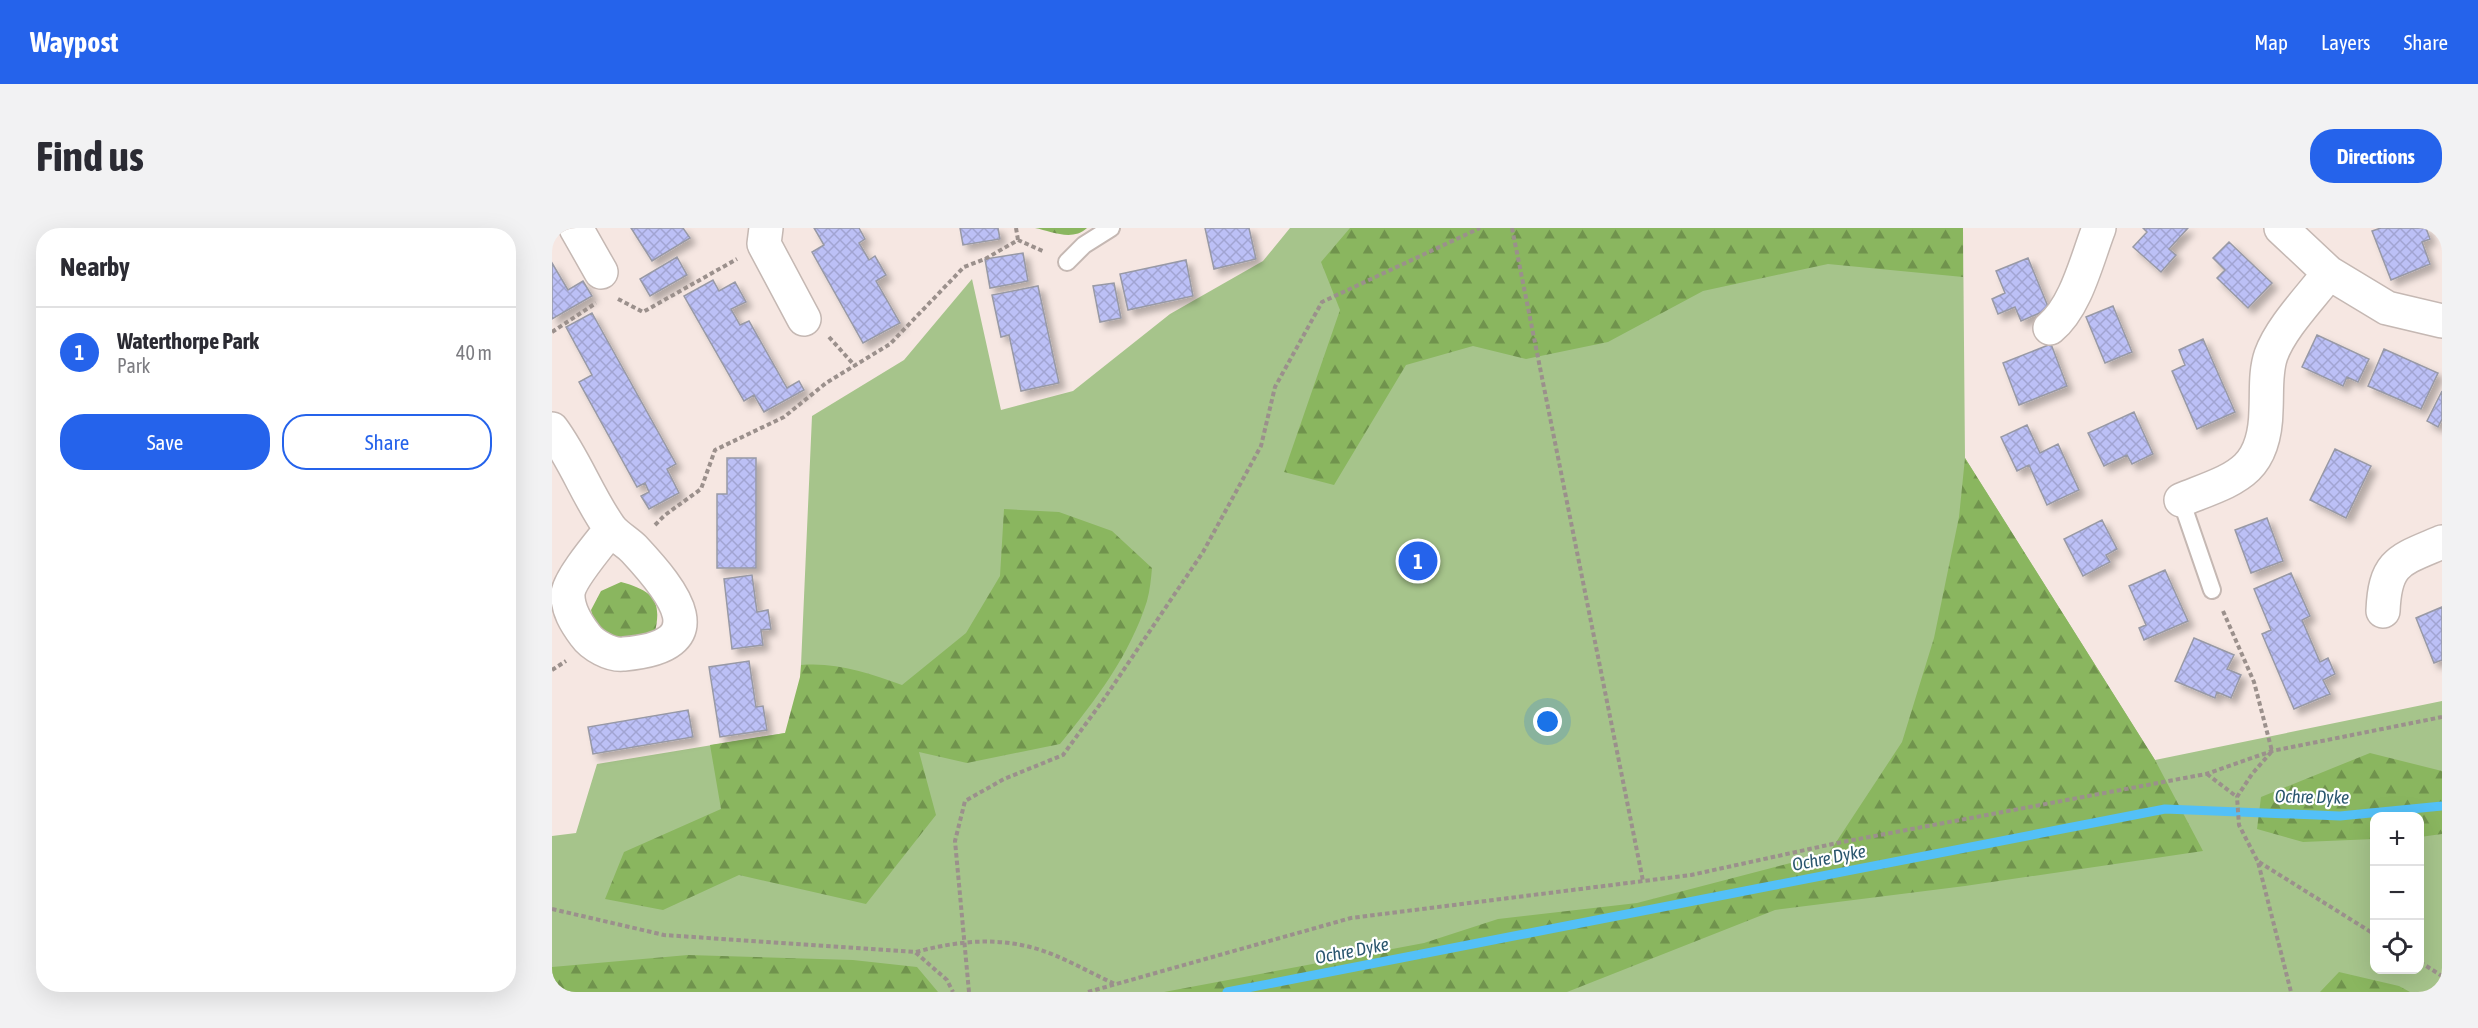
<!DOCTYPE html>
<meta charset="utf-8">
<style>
:root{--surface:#fff;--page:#f2f2f3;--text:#2b2b33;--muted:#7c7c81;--line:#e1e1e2;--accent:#2563eb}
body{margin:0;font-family:"Asap Condensed",sans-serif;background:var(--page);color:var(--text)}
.controls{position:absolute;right:18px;bottom:18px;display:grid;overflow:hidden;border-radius:12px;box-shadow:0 6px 24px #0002}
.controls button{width:54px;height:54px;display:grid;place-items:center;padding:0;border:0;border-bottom:2px solid var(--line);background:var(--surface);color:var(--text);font:30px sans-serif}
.you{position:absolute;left:996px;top:494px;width:21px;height:21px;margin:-15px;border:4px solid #fff;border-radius:50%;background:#1a73e8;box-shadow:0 0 0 9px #1a73e833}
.badge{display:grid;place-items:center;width:39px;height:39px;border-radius:50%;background:var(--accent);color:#fff;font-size:20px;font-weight:700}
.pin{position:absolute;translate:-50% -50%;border:3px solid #fff;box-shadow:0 2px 6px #0006}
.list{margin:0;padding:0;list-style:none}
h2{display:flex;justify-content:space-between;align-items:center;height:78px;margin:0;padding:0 24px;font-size:26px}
h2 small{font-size:20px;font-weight:400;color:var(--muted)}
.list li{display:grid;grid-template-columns:39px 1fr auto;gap:18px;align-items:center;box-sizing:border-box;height:90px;padding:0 24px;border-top:2px solid var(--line)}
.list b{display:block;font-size:22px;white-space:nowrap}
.list p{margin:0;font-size:20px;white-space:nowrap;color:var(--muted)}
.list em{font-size:20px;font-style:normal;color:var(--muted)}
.actions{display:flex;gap:12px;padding:18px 24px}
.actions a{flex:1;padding:14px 0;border:2px solid var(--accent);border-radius:24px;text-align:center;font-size:21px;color:var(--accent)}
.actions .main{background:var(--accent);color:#fff}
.icon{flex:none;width:33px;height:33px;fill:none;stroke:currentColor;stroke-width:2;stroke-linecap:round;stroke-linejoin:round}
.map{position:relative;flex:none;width:1890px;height:764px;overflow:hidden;border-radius:24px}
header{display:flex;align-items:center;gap:36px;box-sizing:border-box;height:84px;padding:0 30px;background:var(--accent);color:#fff}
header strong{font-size:28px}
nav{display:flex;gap:33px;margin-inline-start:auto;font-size:21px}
.intro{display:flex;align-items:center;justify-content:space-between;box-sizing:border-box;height:144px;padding:0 36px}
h1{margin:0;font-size:42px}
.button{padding:15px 27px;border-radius:24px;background:var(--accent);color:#fff;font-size:21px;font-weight:700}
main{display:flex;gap:36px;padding:0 36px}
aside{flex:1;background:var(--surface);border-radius:24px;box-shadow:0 6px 24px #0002}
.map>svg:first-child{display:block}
.green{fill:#a6c48b;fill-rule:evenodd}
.forest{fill:url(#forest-firs)}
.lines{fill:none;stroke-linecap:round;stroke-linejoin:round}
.stream{stroke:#53c0f7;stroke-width:9}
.building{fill:url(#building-cross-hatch);stroke:#9899a5;stroke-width:1.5;filter:url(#shadow)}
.lane-casing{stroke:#c5b8b3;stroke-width:20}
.street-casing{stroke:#c5b8b3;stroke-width:36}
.path{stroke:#9b908c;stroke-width:4;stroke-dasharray:4.5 3;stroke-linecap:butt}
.lane{stroke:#fff;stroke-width:16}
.street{stroke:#fff;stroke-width:33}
.labels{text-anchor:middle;stroke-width:4.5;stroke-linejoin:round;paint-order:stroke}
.water-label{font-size:18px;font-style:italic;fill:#2a566e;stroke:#fff}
</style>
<header>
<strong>Waypost</strong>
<nav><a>Map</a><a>Layers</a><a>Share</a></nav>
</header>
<div class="intro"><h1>Find us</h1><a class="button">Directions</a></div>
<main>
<aside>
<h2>Nearby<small></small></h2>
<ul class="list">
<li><span class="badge">1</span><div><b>Waterthorpe Park</b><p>Park</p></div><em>40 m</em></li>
</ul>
<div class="actions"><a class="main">Save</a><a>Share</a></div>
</aside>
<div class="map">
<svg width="1890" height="764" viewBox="0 0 1890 764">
<defs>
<pattern id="forest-firs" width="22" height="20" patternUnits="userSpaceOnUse" patternTransform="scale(1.5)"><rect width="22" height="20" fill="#8ab65f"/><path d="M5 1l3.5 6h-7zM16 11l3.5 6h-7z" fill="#70934d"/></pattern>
<pattern id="building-cross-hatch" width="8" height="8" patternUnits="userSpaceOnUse" patternTransform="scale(1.5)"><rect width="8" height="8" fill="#bcc0f6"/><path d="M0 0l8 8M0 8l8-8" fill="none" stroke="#a1a4d2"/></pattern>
<filter id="shadow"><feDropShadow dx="5.5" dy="5.5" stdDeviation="3" flood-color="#0004"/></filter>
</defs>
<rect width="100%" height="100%" fill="#f6e7e2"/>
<!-- green -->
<path class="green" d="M738 0H1411L1413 230 1603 532 1890 473V764H0V608L24 605 45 536 233 505 261 504 249 437 260 188 352 132 420 51 449 182 521 163 618 86 711 33ZM1822 588H1868V742H1822Z"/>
<!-- forest -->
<path class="forest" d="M483 0H535C520 14 499 3 483 0Z
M798 0H1411V49L1276 36 1151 63 1056 114 974 131 921 118 854 137 782 257 732 244 788 82 769 34Z
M1413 230 1603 532 1651 623 1413 658 1223 682 1015 764H612L872 715 946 691 1085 675 1277 625 1350 514 1382 410 1407 289Z
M452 281 507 284 560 303 600 340C599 351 598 362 595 373 578 427 543 473 508 516L415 535 367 524 384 587 314 676 187 647 111 682 53 671 72 624 169 581 158 517 233 505 248 449 249 437C285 434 316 445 350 457L414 405 448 348Z
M69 354C102 363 111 373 102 408L71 417 43 398 39 382 49 363Z
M1818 525 1890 543V606L1868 609V588H1822V611L1751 614 1705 601 1709 569Z
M136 727 301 732 365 739 386 764H0V739Z
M1787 744 1847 758 1858 764H1768Z"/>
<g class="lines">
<!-- stream -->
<path class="stream" d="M675 764 1613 581 1788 588 1890 578"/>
</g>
<!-- building -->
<path class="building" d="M79 0H131L138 10 100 33Z
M262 0H307L313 11 307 15 317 32 323 28 334 47 324 53 348 95 311 115 260 24 272 17Z
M408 0H446L448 11 411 17Z
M653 0H697L704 31 662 41Z
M1591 0H1636L1617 21 1624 27 1609 44 1581 19 1595 4Z
M1829 0H1874L1878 11 1870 14 1878 36 1839 52 1820 3Z
M1677 14 1720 55 1696 80 1665 50 1673 42 1661 30Z
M471 25 476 53 438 60 433 31Z
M125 29 135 47 98 68 88 51Z
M1476 30 1497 81 1469 93 1463 79 1446 86 1440 71 1453 65 1444 43Z
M634 32 641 68 576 82 568 46Z
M0 35 16 62 31 53 40 68 0 91Z
M161 52 167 63 183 54 194 74 179 81 188 97 197 93 235 160 247 153 252 162 212 184 202 167 192 173 132 68Z
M562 55 569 90 548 94 541 58Z
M486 58 507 155 469 163 457 107 449 109 440 67Z
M1561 78 1580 124 1553 135 1534 89Z
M40 85 124 236 115 241 127 265 97 281 89 268 97 264 93 255 85 259 27 154 40 147 14 99Z
M1765 107 1817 131 1806 154 1795 149 1791 158 1750 139Z
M1651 111 1683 184 1645 201 1620 143 1633 137 1627 122Z
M1499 116 1515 158 1467 177 1451 135Z
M1832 121 1886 145 1869 181 1816 158Z
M1890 163V191L1886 199 1875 193Z
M1582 184 1601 226 1580 236 1575 227 1552 238 1536 205Z
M1475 197 1488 225 1506 216 1527 262 1495 277 1477 237 1465 243 1449 209Z
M1783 221 1819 238 1794 290 1758 272Z
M175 230H204V340H165V266H175Z
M1715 290 1731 333 1699 345 1683 302Z
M1550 292 1565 321 1554 327 1558 334 1531 348 1512 311Z
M1613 342 1636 393 1592 412 1587 400 1594 397 1577 358Z
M1739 345 1758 388 1750 392 1768 434 1776 430 1783 446 1771 452 1778 466 1742 481 1710 406 1719 402 1702 361Z
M200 347 205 384 216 382 219 401 209 402 211 417 180 421 172 351Z
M1890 379V432L1882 435 1864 390Z
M1642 410 1682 427 1675 441 1689 447 1679 470 1665 464 1663 470 1623 453Z
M197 433 204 479 211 478 215 502 168 509 157 439Z
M136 482 141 509 41 526 36 499Z"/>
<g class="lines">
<!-- lane casing -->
<g class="lane-casing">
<path id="lane" d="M515 34 532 17 559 0
M1629 272 1660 362"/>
</g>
<!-- street casing -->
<g class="street-casing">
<path id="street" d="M24 0 49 44
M214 0 212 16 252 91
M1729 0 1777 45 1835 80 1890 93
M1498 100C1524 79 1535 31 1547 0
M0 201C23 232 36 269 58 300 64 308 75 314 82 321 122 364 166 418 72 426 59 428 40 417 33 407 24 395 15 381 16 365 18 350 49 314 59 301
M1629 272C1681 251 1713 246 1714 182 1715 164 1713 144 1719 127 1729 99 1759 69 1777 45
M1831 383C1833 333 1848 332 1890 314"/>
</g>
<!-- path -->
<path class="path" d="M464 0 466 12
M960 0 1091 653
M66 71 91 84 185 31
M0 104 44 75
M277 109 303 138
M103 297 113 287 149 261 163 222 232 189 274 155 338 116 412 39 433 31 466 12 493 24
M1671 383 1702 454 1720 523 1700 546 1685 569 1687 597 1706 634 1739 764
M0 442 14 433
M1655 546 1685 569
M1707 634 1822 706
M0 681 112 707 363 724 395 752 401 764
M364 724C401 714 440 709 478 719 507 726 536 744 563 756
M1868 734 1890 748
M417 764 403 613 413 573 452 551 511 527 552 471 651 324 709 218 723 159 770 74 928 0
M536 764 799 690 1139 647 1285 615 1654 546 1720 523 1890 489"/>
<!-- lane -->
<use href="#lane" class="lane"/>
<!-- street -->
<use href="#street" class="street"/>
</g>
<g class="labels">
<!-- water labels -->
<g class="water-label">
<text transform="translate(1760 569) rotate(1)" y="6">Ochre Dyke</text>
<text transform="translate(1277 630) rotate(-11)" y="6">Ochre Dyke</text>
<text transform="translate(800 723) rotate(-11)" y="6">Ochre Dyke</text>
</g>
</g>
</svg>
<div class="controls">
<button>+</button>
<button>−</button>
<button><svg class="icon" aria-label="locate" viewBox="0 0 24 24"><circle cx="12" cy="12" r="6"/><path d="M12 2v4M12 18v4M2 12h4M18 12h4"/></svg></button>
</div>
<div class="you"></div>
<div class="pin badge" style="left:866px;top:333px">1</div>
</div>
</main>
